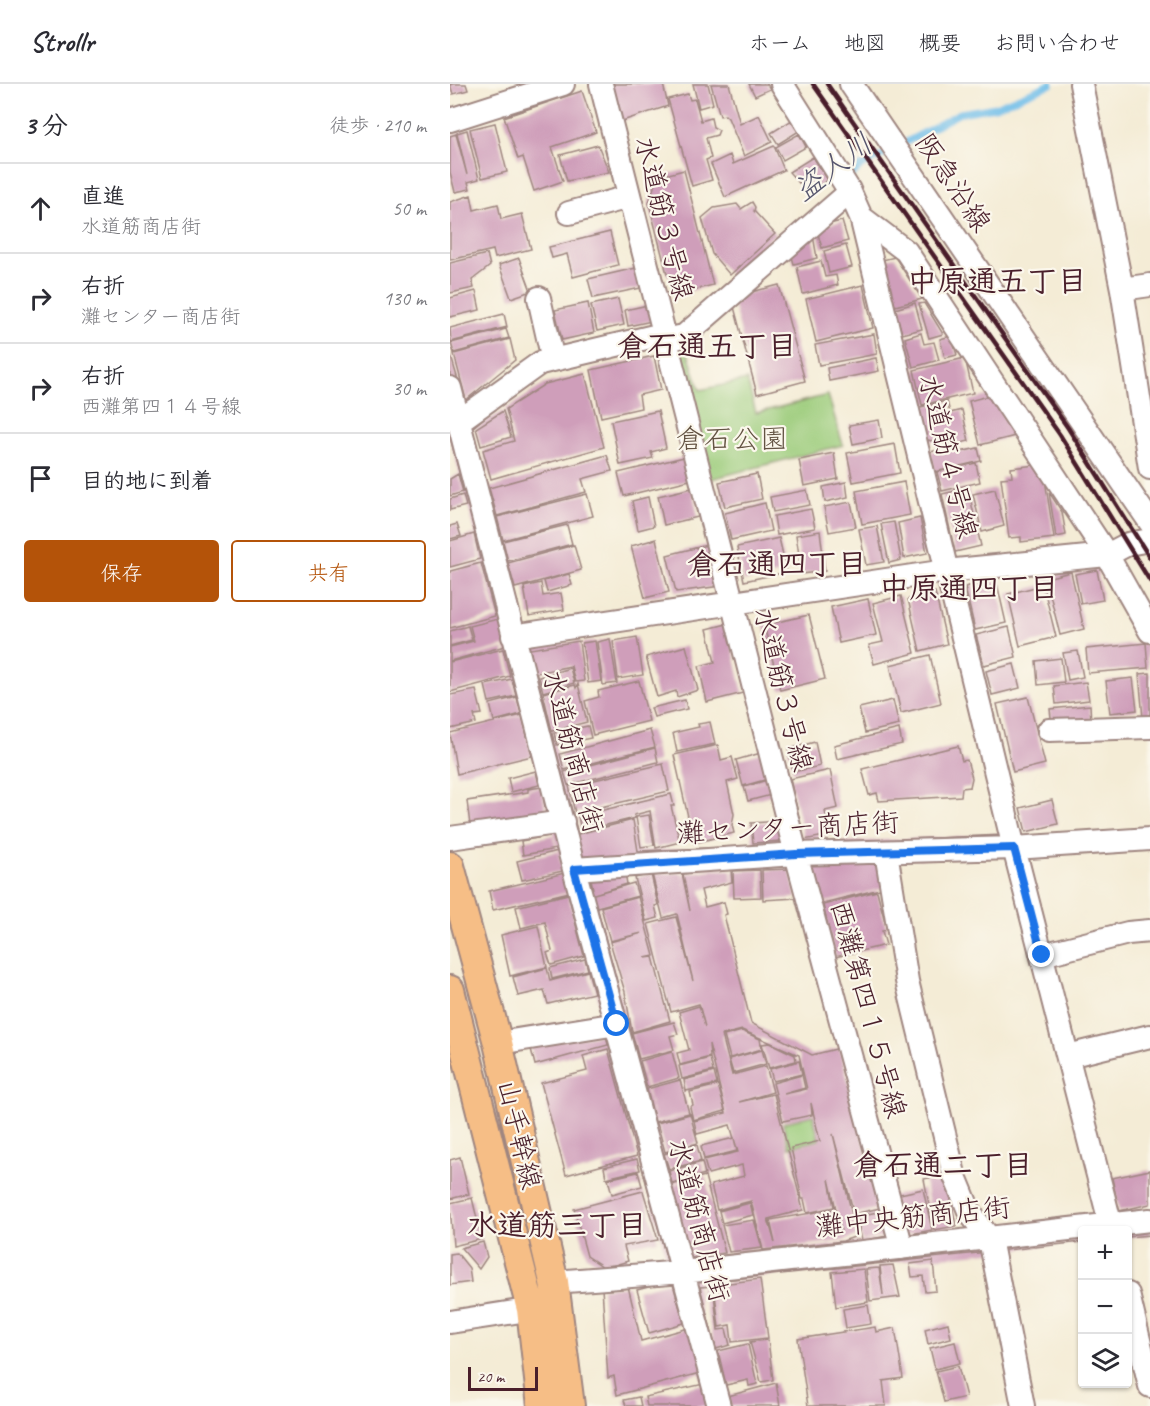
<!DOCTYPE html>
<html lang="ja">
<meta charset="utf-8">
<style>
:root{--surface:#fff;--page:#f7f7f7;--text:#2b2b33;--muted:#7c7c81;--line:#e1e1e2;--accent:#b45309}
body{margin:0;font-family:Caveat,"Klee One",sans-serif;background:var(--page);color:var(--text)}
.controls{position:absolute;right:18px;bottom:18px;display:grid;overflow:hidden;border-radius:6px;box-shadow:0 2px 4px #0004}
.controls button{width:54px;height:54px;display:grid;place-items:center;padding:0;border:0;border-bottom:2px solid var(--line);background:var(--surface);color:var(--text);font:30px sans-serif}
.scale{position:absolute;left:18px;bottom:15px;width:70px;box-sizing:border-box;padding-left:6px;border:3px solid #4a1f2b;border-top:0;font-size:16px;line-height:21px;white-space:nowrap;color:#4a1f2b;-webkit-text-stroke:4px #fbf7ec;paint-order:stroke}
.stop{position:absolute;width:18px;height:18px;margin:-14px;border:4px solid #1a73e8;border-radius:50%;background:#fff}
.stop.end{background:#1a73e8;border-color:#fff;box-shadow:0 2px 6px #0008}
.list{margin:0;padding:0;list-style:none}
h2{display:flex;justify-content:space-between;align-items:center;height:78px;margin:0;padding:0 24px;font-size:26px}
h2 small{font-size:20px;font-weight:400;color:var(--muted)}
.list li{display:grid;grid-template-columns:39px 1fr auto;gap:18px;align-items:center;box-sizing:border-box;height:90px;padding:0 24px;border-top:2px solid var(--line)}
.list b{display:block;font-size:22px;white-space:nowrap}
.list p{margin:0;font-size:20px;white-space:nowrap;color:var(--muted)}
.list em{font-size:20px;font-style:normal;color:var(--muted)}
.actions{display:flex;gap:12px;padding:18px 24px}
.actions a{flex:1;padding:14px 0;border:2px solid var(--accent);border-radius:6px;text-align:center;font-size:21px;color:var(--accent)}
.actions .main{background:var(--accent);color:#fff}
.icon{flex:none;width:33px;height:33px;fill:none;stroke:currentColor;stroke-width:2;stroke-linecap:round;stroke-linejoin:round}
.map{position:relative;flex:none;width:700px;height:1322px;overflow:hidden}
header{display:flex;align-items:center;gap:36px;box-sizing:border-box;height:84px;padding:0 30px;background:var(--surface);border-bottom:2px solid var(--line)}
header strong{font-size:28px}
nav{display:flex;gap:33px;margin-inline-start:auto;font-size:21px}
main{display:flex}
aside{flex:1;background:var(--surface)}
.map>svg:first-child{display:block}
.green{fill:#9ccc7b;stroke:#737653;stroke-width:1.5}
.lines{fill:none;stroke-linecap:round;stroke-linejoin:round}
.stream{stroke:#6ebde9;stroke-width:7}
.building{fill:#cf9eba;fill-rule:evenodd}
.minor-casing{stroke:#9f8680;stroke-width:26}
.major-casing{stroke:#9f8680;stroke-width:32}
.minor{stroke:#fff;stroke-width:22}
.major{stroke:#f6be86;stroke-width:28}
.rail{stroke:#4a1f2b;stroke-width:4.5}
.route{stroke:#1a73e8;stroke-width:8}
.labels{text-anchor:middle;stroke-width:4.5;stroke-linejoin:round;paint-order:stroke}
.street-label{font-size:28px;fill:#4a1f2b;stroke:#fbf7ec}
.park-label{font-size:28px;fill:#635343;stroke:#fbf7ec}
.water-label{font-size:30px;font-style:italic;fill:#57566e;stroke:#fbf7ec}
.neighbourhood-label{font-size:30px;font-weight:bold;fill:#4a1f2b;stroke:#fbf7ec}
</style>
<header>
<strong>Strollr</strong>
<nav><a>ホーム</a><a>地図</a><a>概要</a><a>お問い合わせ</a></nav>
</header>
<main>
<aside>
<h2>3 分<small>徒歩 · 210 m</small></h2>
<ul class="list">
<li><svg class="icon" aria-label="ahead" viewBox="0 0 24 24"><path d="M12 20V5M6 11l6-6 6 6"/></svg><div><b>直進</b><p>水道筋商店街</p></div><em>50 m</em></li>
<li><svg class="icon" aria-label="right" viewBox="0 0 24 24"><path d="M7 20v-9h11M14 6l5 5-5 5"/></svg><div><b>右折</b><p>灘センター商店街</p></div><em>130 m</em></li>
<li><svg class="icon" aria-label="right" viewBox="0 0 24 24"><path d="M7 20v-9h11M14 6l5 5-5 5"/></svg><div><b>右折</b><p>西灘第四１４号線</p></div><em>30 m</em></li>
<li><svg class="icon" aria-label="arrive" viewBox="0 0 24 24"><path d="M6 21V4h12l-3 4 3 4H6"/></svg><div><b>目的地に到着</b></div></li>
</ul>
<div class="actions"><a class="main">保存</a><a>共有</a></div>
</aside>
<div class="map">
<svg width="700" height="1322" viewBox="0 0 700 1322">
<rect width="100%" height="100%" fill="#fbf7ec"/>
<filter id="ink" filterUnits="userSpaceOnUse"><feTurbulence type="fractalNoise" baseFrequency=".0167" numOctaves="2"/><feDisplacementMap in="SourceGraphic" scale="12" xChannelSelector="R" yChannelSelector="G"/><feConvolveMatrix kernelMatrix="1 2 1 2 8 2 1 2 1" color-interpolation-filters="sRGB"/></filter>
<filter id="wash" filterUnits="userSpaceOnUse"><feTurbulence type="fractalNoise" baseFrequency=".008" numOctaves="4" result="noise"/><feDisplacementMap in="SourceGraphic" scale="24" xChannelSelector="R" yChannelSelector="G"/><feGaussianBlur stdDeviation="1.35" result="paint"/><feColorMatrix in="noise" values="0 0 0 0 0 0 0 0 0 0 0 0 0 0 0 0 0 1.4 0 .05"/><feComposite in="paint" operator="in"/></filter>
<g filter="url(#wash)">
<rect width="100%" height="100%" fill="#f4ecd6"/>
<!-- green -->
<path class="green" d="M235 261 250 306 297 296 306 329 378 311 393 361 257 396 225 270Z
M363 1031 369 1056 339 1063 333 1039Z"/>
<g class="lines">
<!-- stream -->
<path class="stream" d="M397 96 410 83 510 29 545 23 601 0"/>
</g>
<g id="blocks">
<!-- building -->
<path class="building" d="M0 0H16L18 6 3 10Z
M163 0H213L218 22 166 39 157 2Z
M243 0H258L263 20 249 24Z
M261 0H279L290 40 309 31 322 58 294 72 278 34 275 31 270 32Z
M299 0H317L320 5 305 12Z
M132 7 146 48 102 63 113 97 84 107 73 73 68 75 54 33Z
M238 10 240 16 245 15 251 37 261 34 263 43 269 46 267 51 256 54 261 74 256 76 262 96 242 102 218 15Z
M342 36 349 47 328 60 321 49Z
M45 39 57 88 32 94 20 45Z
M17 46 29 95 18 98 20 105 5 108 0 88V52L6 50 17 91 7 49Z
M349 50 356 63 333 76 326 63Z
M148 61 159 88 117 97 110 71Z
M324 62 334 86 275 113 261 80 280 71 283 80Z
M363 73 378 96 358 109 351 98 349 99 339 88Z
M234 86 263 201 236 208 217 190 199 119 207 93Z
M21 111 24 126 48 120 51 135 72 130 81 165 45 174 43 166 0 176V118Z
M302 118 305 123 304 127 325 150 280 191 262 170 252 134 264 124 287 120 291 125Z
M392 137 398 157 372 164 366 143Z
M160 148 168 181 123 193 117 170 102 174 99 163Z
M363 151 367 174 344 180 340 165Z
M396 161 402 183 379 189 374 167Z
M37 170 40 182 22 196 24 204 0 209V179Z
M445 173 472 215 445 222 432 176Z
M69 174 81 207 61 214 49 181Z
M371 177 375 193 386 191 388 201 353 210 347 183Z
M186 184 191 204 143 214 138 195Z
M329 201 355 297 307 310 283 219 290 211Z
M413 201 423 244 366 258 356 215Z
M26 207 30 226 0 233V214Z
M168 215 174 241 147 247 141 221Z
M138 219 144 249 112 256 105 226Z
M465 219 472 245 452 250 445 225Z
M474 219 493 250 479 254 469 220Z
M198 221 202 237 178 242 175 226Z
M54 230 57 243 1 258 0 244Z
M56 245 59 254 4 269 1 259Z
M471 249 474 260 484 258 489 276 463 283 455 254Z
M424 250 427 270 369 281 365 261Z
M501 252 507 271 495 274 490 255Z
M60 255 65 276 16 316 4 270Z
M0 269 15 320 26 310 40 329 21 345 82 576 80 565 129 557 134 597 125 598 121 582 86 589 128 750 183 736 188 767 552 751 556 771 139 789 143 805 140 790 175 789 177 800 144 810 184 799 188 812 147 823 221 1101 255 1092 275 1169 240 1174 241 1177 700 1126V1151L678 1153V1146H632V1158L247 1199 259 1322H197L195 1313 254 1300 250 1289 167 1311 164 1292 158 1294 152 1204 178 1202 191 1257 239 1244 226 1194 217 1177 120 808 43 826 39 807 115 789 55 562 0 577V563L24 557 20 542 48 535 0 353Z
M204 272 211 306 189 311 191 324 151 333 141 286Z
M426 274 429 287 379 297 377 284Z
M515 274 523 309 472 321 464 286Z
M135 290 154 363 41 395 33 366 64 357 56 325 95 300Z
M541 311 565 352 530 361 519 317Z
M497 317 500 329 512 326 519 357 502 361 473 355 466 324Z
M53 327 61 353 31 362 26 344Z
M208 327 216 364 201 368 203 374 170 381 161 337Z
M429 336 432 354 403 360 399 341Z
M445 360 450 389 403 398 397 369Z
M508 361 510 368 528 364 531 377 485 388 480 368Z
M384 369 388 395 354 402 349 376Z
M157 371 162 387 132 395 136 408 47 432 39 404Z
M234 373 240 396 174 412 168 389Z
M526 379 530 398 492 407 487 388Z
M586 381 595 396 604 454 571 458V453L559 454 551 394 562 393 561 384Z
M8 390 13 408 0 412V395Z
M307 390 312 415 275 423 269 398Z
M396 398 398 413 375 418 373 403Z
M454 398 460 431 412 440 406 407Z
M242 404 248 433 214 441 208 412Z
M518 404 531 462 505 468 492 410Z
M545 405 554 442 532 448 523 410Z
M357 406 360 421 323 428 320 413Z
M599 408 612 428 616 451 606 453Z
M137 410 143 432 53 456 47 433Z
M13 411 16 422 0 426V415Z
M198 413 204 442 188 446 182 417Z
M401 418 406 443 379 448 374 423Z
M315 419 321 447 281 456 275 429Z
M361 425 365 444 327 451 324 432Z
M470 434 477 469 454 474 448 439Z
M444 438 451 476 439 479 431 440Z
M7 440 11 452 0 455V442Z
M117 441 122 460 58 477 53 457Z
M427 442 434 478 416 481 409 445Z
M370 447 375 487 352 490 346 451Z
M24 450 30 475 0 483V457Z
M329 454 337 488 294 497 287 463Z
M206 455 219 508 195 514 181 462Z
M261 460 271 502 226 508 217 471Z
M124 461 131 486 65 504 58 479Z
M31 479 45 532 0 544V487Z
M647 486 653 516 631 520 625 490Z
M621 488 634 545 610 551 596 494Z
M119 490 122 501 97 508 94 497Z
M546 495 556 539 525 546 515 503Z
M91 499 93 512 111 509 114 526 79 532 74 503Z
M593 501 606 553 570 562 558 510Z
M485 508 497 560 470 567 458 515Z
M451 512 465 569 424 580 419 561 433 558 423 519Z
M418 515 426 551 389 559 381 523Z
M359 531 375 595 330 606 314 541Z
M277 540 293 609 257 618 249 582 265 578 257 545Z
M18 542 22 556 0 562V547Z
M559 543 566 573 534 581 526 551Z
M187 553 193 591 168 595 163 557Z
M160 555 167 599 153 601 147 558Z
M145 557 151 597 138 599 132 559Z
M696 559 698 584 638 589 636 565Z
M236 562 248 606 227 613 226 607 207 613 196 573Z
M53 565 60 592 0 608V578Z
M628 567 633 593 618 596 613 569Z
M480 571 491 619 451 629 440 581Z
M611 574 614 598 588 601 586 577Z
M564 580 570 604 542 611 536 587Z
M120 584 124 599 93 608 89 593Z
M700 589V633L693 634 689 590Z
M683 594 687 626 660 629 656 597Z
M62 595 66 612 39 618 35 601Z
M189 597 199 637 143 651 135 617 149 613 148 607Z
M636 598 639 616 606 620 604 602Z
M128 600 137 638 102 647 93 609 125 601 126 604Z
M26 606 32 630 24 631 26 639 0 645V611Z
M67 613 71 630 44 637 40 620Z
M578 613 595 680 563 688 547 620Z
M235 616 237 625 204 633 201 624Z
M443 616 449 641 415 649 409 624Z
M640 621 641 639 602 642 600 625Z
M72 631 82 672 7 690 0 649Z
M260 638 265 660 227 668 223 649 249 643 248 640Z
M138 642 141 654 107 661 104 649Z
M449 645 452 660 387 675 384 661Z
M200 646 205 663 114 686 110 670Z
M365 658 370 682 343 688 338 665Z
M268 661 271 676 282 673 288 695 277 698 284 730 282 741 284 749 244 759 224 671Z
M508 662 512 677 517 676 522 694 520 703 512 704 511 712 429 717 427 709 419 711 412 685Z
M205 664 208 678 118 701 114 688Z
M311 669 318 695 293 702 286 676Z
M213 680 219 707 125 729 119 702Z
M380 686 388 724 375 727 380 751 354 756 340 695Z
M86 687 89 701 61 708 58 694Z
M317 696 321 711 298 717 294 703Z
M92 703 96 730 20 741 17 717 78 708V705Z
M221 710 224 722H221L230 758 206 764 200 727 184 731 185 734 131 747 128 732Z
M602 716 608 740 576 748 570 724Z
M199 731 204 761 191 763 186 733Z
M331 737 332 757 303 759 301 739Z
M104 751 106 765 73 771 71 757Z
M108 767 113 787 72 796 67 777Z
M433 779 438 803 365 821 357 781Z
M340 785 346 814 313 816 312 786Z
M261 786H281L282 798 251 806 255 823 274 818 277 830 274 831 301 939 362 971 390 964 430 1124 404 1130 383 1050 407 1152 393 1157 313 1166 301 1117 267 1126 261 1101 294 1092 292 1081 258 1090 254 1076 288 1068 280 1041 247 1050 244 1037 276 1029 259 960 260 973 230 981 227 969 239 966 229 928 249 922 255 943 249 920 221 928 198 840 226 833 243 897 227 830 213 834 202 790 232 789 240 827 233 790ZM292 946 349 971 357 1005 334 1010 355 1004 352 991 323 999 333 1037 362 1031 361 1019 370 1057 341 1064 352 1115H354L357 1129 384 1123 379 1095 391 1147 384 1125 320 1136 325 1159 318 1135 353 1126 324 1010 289 1018 323 1008 316 982 282 991 272 951Z
M310 786 311 813 284 814 283 787Z
M201 790 208 821 205 822 208 834 196 837 185 794Z
M427 807 437 846 432 847 436 861 385 873 373 821Z
M118 810 134 872 101 881 97 869 102 867 95 838 71 844 66 823Z
M188 813 204 872 195 874 203 873 220 937 182 948 175 908 160 858 192 849 160 857 151 823Z
M88 842 97 883 60 892 51 851Z
M135 875 138 886 102 895 100 884Z
M97 884 100 897 138 887 144 909 98 920 94 906 68 912 63 893Z
M224 938 228 950 220 952 224 966 189 975 182 949Z
M292 947 310 955 312 965 280 974 274 952Z
M156 950 158 961 85 981 80 961Z
M320 959 345 971 346 977 319 984 312 960Z
M158 965 187 1072 116 1091 91 999 137 987 133 972Z
M312 966 316 980 283 989 279 975Z
M222 968 229 994 197 1003 190 977Z
M260 974 263 987 232 995 229 982Z
M349 977 352 990 323 997 320 985Z
M264 988 267 1000 236 1007 234 996Z
M230 996 239 1029 205 1038 197 1005Z
M268 1001 275 1027 243 1036 240 1023 243 1021 240 1008Z
M240 1030 248 1059 215 1068 207 1039Z
M284 1054 287 1067 254 1075 251 1062Z
M247 1061 251 1077 219 1085 214 1070Z
M10 1073 19 1110 0 1115V1076Z
M187 1075 190 1086 156 1094 154 1083Z
M252 1078 255 1090 222 1099 219 1087Z
M700 1086V1120L669 1127 662 1094Z
M188 1088 192 1102 162 1110 158 1095Z
M496 1090 506 1142 484 1146 474 1095Z
M473 1105 482 1146 450 1152 441 1112Z
M193 1107 208 1156 174 1162 178 1177 155 1184 137 1172 124 1125Z
M22 1114 32 1155 3 1162 0 1119Z
M300 1119 303 1131 272 1139 269 1127Z
M433 1127 437 1152 412 1157 407 1132Z
M304 1136 312 1164 279 1168 272 1141Z
M33 1158 37 1173 29 1185 11 1164Z
M7 1169 19 1184 21 1198 0 1201V1170Z
M483 1177 486 1207 475 1208 473 1192 462 1193 460 1180Z
M443 1181 450 1213 420 1217 416 1185 429 1184 433 1211 430 1182Z
M414 1185 418 1218 386 1223 382 1188Z
M310 1195 318 1254 282 1258 280 1241 269 1243 264 1201Z
M222 1197 234 1239 199 1249 187 1206Z
M263 1202 268 1246 276 1245 280 1261 266 1265 250 1203Z
M418 1221 421 1240 396 1244 393 1225Z
M498 1239 501 1254 478 1260 475 1245Z
M425 1243 426 1248 445 1244 453 1294 433 1297 436 1322H358L348 1255Z
M318 1256 323 1296 311 1298 300 1258Z
M505 1258 510 1279 485 1285 480 1264Z
M298 1260 307 1300 299 1302 298 1296 276 1301 268 1267Z
M508 1282 516 1313 494 1318 486 1287Z
M326 1299 330 1322H281L278 1312Z
M189 1313 191 1322H176L174 1316Z"/>
</g>
</g>
<g filter="url(#ink)">
<use href="#blocks" fill-opacity="0" stroke="#9f8680" stroke-width="1.5"/>
<g class="lines">
<!-- minor casing -->
<g class="minor-casing">
<path id="minor" d="M151 0 346 770 452 1164
M332 0 399 106 411 133 456 167 657 471 700 547
M401 0 700 438
M631 0 672 205 700 384
M0 36 113 0
M119 129 179 113
M411 133 564 764 662 1146
M672 205 700 201
M89 214 103 276
M215 256 234 252 400 108
M0 304 124 785 269 1322
M9 337 90 279 213 250
M63 552 496 487 657 471 678 460 700 456
M599 646 700 643
M0 754 113 738
M436 768 457 897 504 1090 520 1129 540 1155 573 1322
M124 785 346 770 564 764 700 755
M592 871 678 849 700 847
M48 959 167 940
M618 972 700 952
M104 1198 233 1188 700 1136
M678 1210 700 1302
M0 1238 96 1223"/>
</g>
<!-- major casing -->
<g class="major-casing">
<path id="major" d="M0 782 48 959 104 1198 120 1322
M0 906 81 1225 92 1322"/>
</g>
<!-- minor -->
<use href="#minor" class="minor"/>
<!-- major -->
<use href="#major" class="major"/>
<!-- rail -->
<path class="rail" d="M363 0 610 351 700 497
M377 0 618 344 700 474"/>
</g>
</g>
<g class="lines" filter="url(#ink)">
<!-- route -->
<path class="route" d="M167 940 124 785 346 770 564 764 592 871"/>
</g>
<g class="labels">
<!-- street labels -->
<g class="street-label">
<text transform="translate(504 98) rotate(56)" y="10">阪急沿線</text>
<text transform="translate(215 134) rotate(76)" y="10">水道筋３号線</text>
<text transform="translate(499 372) rotate(76)" y="10">水道筋４号線</text>
<text transform="translate(334 605) rotate(76)" y="10">水道筋３号線</text>
<text transform="translate(124 667) rotate(75)" y="10">水道筋商店街</text>
<text transform="translate(338 743) rotate(-3)" y="10">灘センター商店街</text>
<text transform="translate(419 925) rotate(75)" y="10">西灘第四１５号線</text>
<text transform="translate(70 1050) rotate(77)" y="10">山手幹線</text>
<text transform="translate(463 1132) rotate(-6)" y="10">灘中央筋商店街</text>
<text transform="translate(250 1136) rotate(75)" y="10">水道筋商店街</text>
</g>
<!-- park labels -->
<g class="park-label">
<text x="282" y="364">倉石公園</text>
</g>
<!-- water labels -->
<g class="water-label">
<text transform="translate(383 83) rotate(-37)" y="10">盗人川</text>
</g>
<!-- neighbourhood labels -->
<g class="neighbourhood-label">
<text x="547" y="207">中原通五丁目</text>
<text x="257" y="272">倉石通五丁目</text>
<text x="327" y="490">倉石通四丁目</text>
<text x="519" y="514">中原通四丁目</text>
<text x="493" y="1091">倉石通二丁目</text>
<text x="107" y="1151">水道筋三丁目</text>
</g>
</g>
</svg>
<div class="controls">
<button>+</button>
<button>−</button>
<button><svg class="icon" aria-label="layers" viewBox="0 0 24 24"><path d="M12 4l9 5-9 5-9-5zM3 14l9 5 9-5"/></svg></button>
</div>
<div class="scale">20 m</div>
<div class="stop" style="left:167px;top:940px"></div>
<div class="stop end" style="left:592px;top:871px"></div>
</div>
</main>
